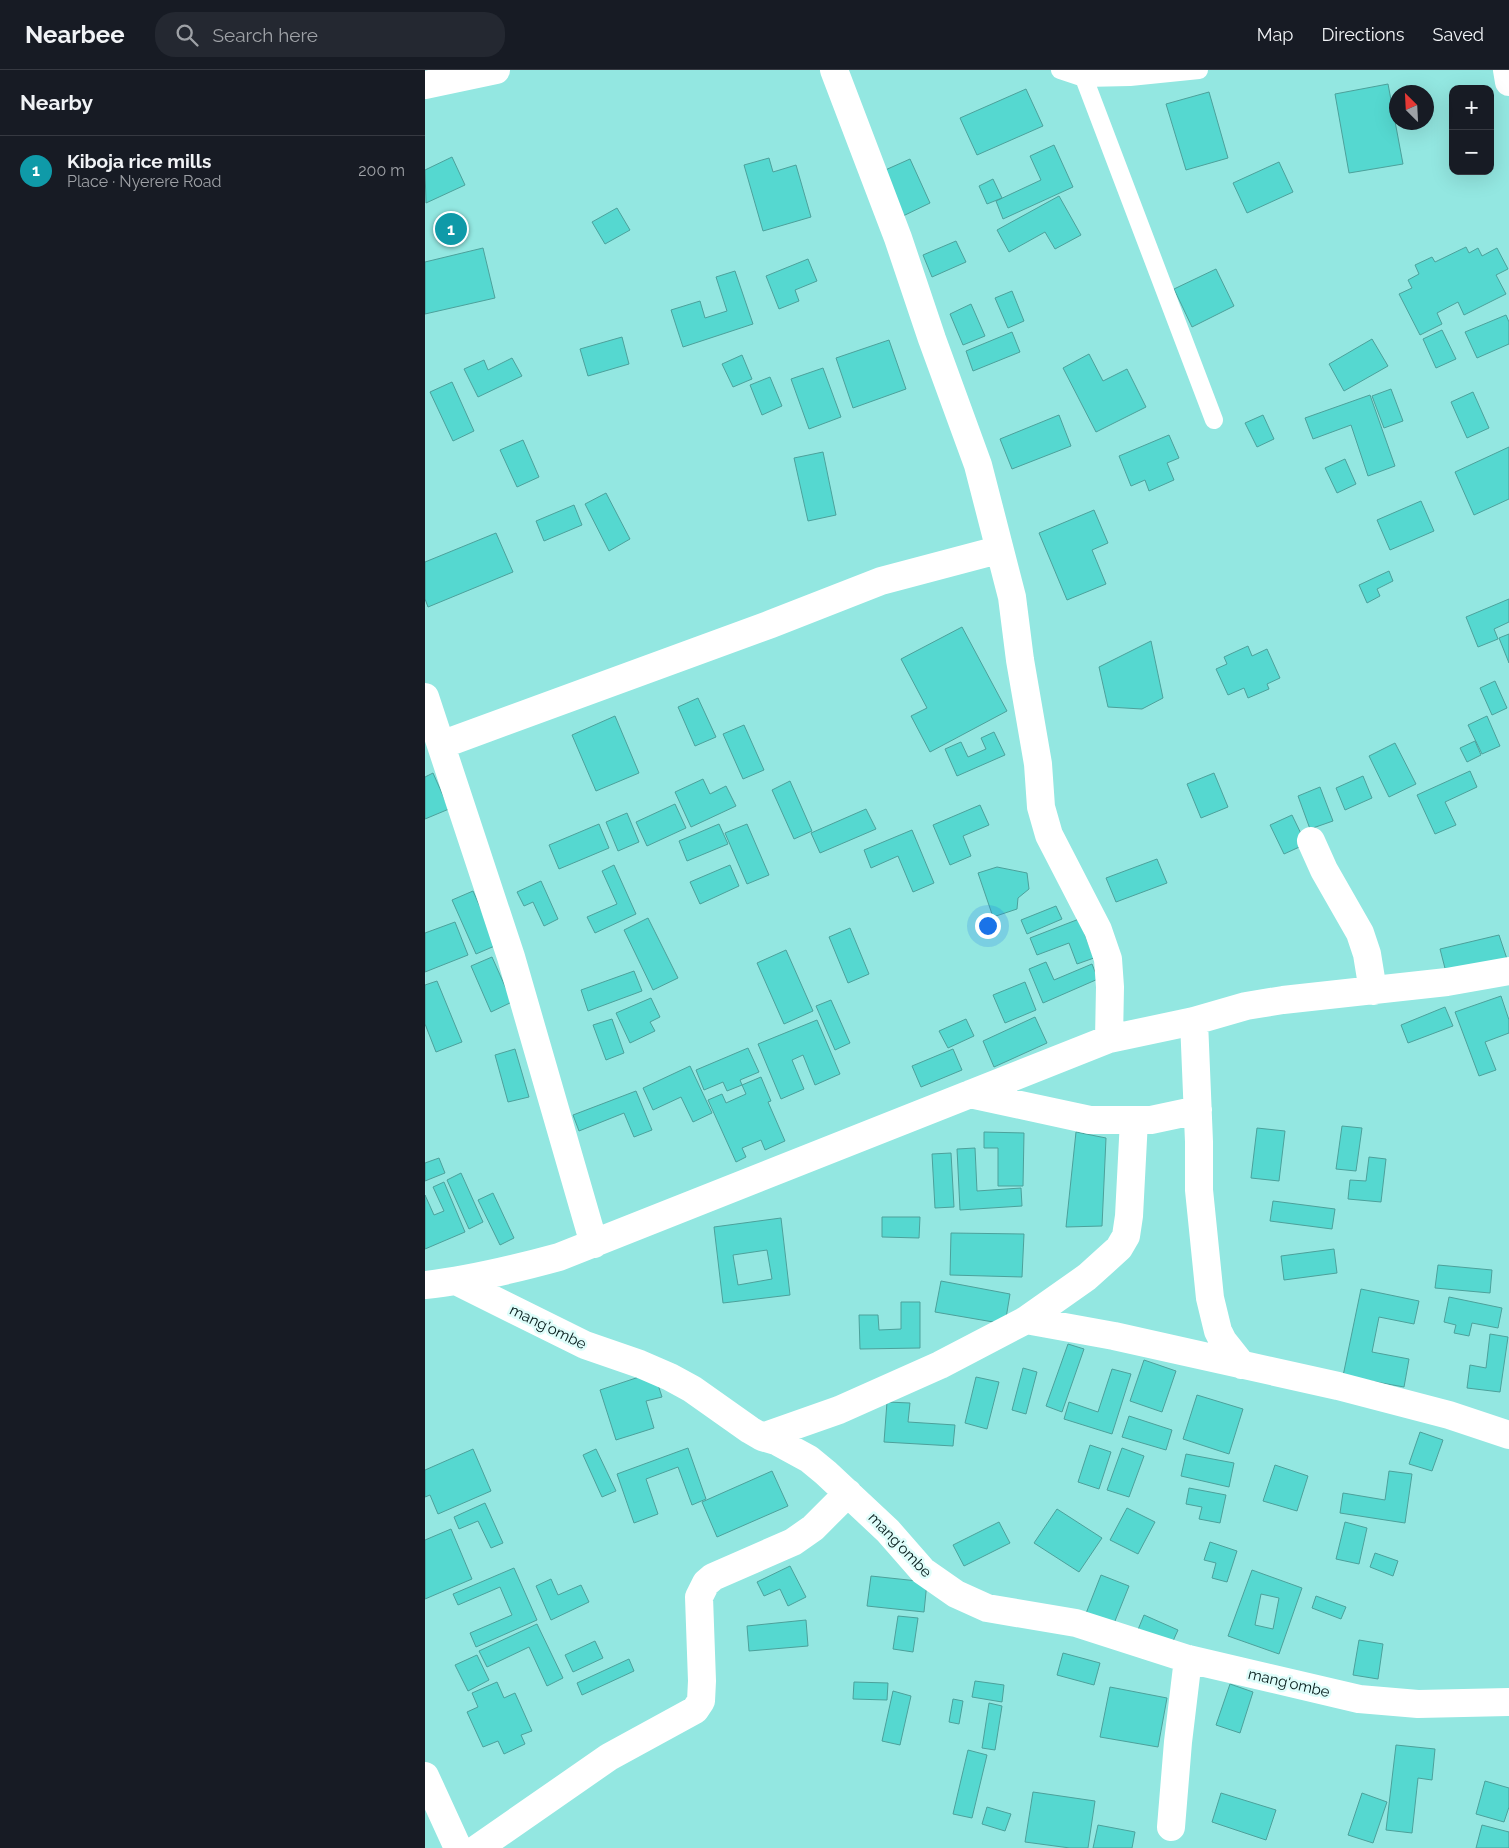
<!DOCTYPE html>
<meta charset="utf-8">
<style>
:root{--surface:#171b24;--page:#242831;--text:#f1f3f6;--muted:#9ea1a6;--line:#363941;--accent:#d34467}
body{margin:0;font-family:Raleway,sans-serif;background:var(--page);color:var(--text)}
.controls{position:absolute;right:15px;top:15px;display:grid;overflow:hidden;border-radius:10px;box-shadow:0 5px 20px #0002}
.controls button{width:45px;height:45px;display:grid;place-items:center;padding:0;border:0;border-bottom:1px solid var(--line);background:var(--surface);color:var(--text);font:25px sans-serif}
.compass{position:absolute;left:964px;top:15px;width:45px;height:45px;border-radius:50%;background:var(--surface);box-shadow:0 5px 20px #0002;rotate:336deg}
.you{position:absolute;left:562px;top:855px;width:18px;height:18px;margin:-12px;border:4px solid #fff;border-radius:50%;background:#1a73e8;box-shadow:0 0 0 8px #1a73e833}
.badge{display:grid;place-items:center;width:32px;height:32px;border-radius:50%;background:var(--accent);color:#fff;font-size:16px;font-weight:700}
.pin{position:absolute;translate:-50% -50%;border:2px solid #fff;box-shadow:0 1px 5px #0006}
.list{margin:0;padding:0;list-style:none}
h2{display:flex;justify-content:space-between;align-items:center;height:65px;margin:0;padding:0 20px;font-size:21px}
h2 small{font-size:16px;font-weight:400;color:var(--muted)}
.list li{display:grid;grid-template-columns:32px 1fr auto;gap:15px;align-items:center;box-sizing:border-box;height:70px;padding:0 20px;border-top:1px solid var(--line)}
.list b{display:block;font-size:19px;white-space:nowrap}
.list p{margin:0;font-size:16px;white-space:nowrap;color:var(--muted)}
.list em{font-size:16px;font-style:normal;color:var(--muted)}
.icon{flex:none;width:28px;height:28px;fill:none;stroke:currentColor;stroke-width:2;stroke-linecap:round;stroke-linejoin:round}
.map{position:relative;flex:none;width:1084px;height:1778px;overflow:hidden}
header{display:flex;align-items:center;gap:30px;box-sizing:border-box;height:70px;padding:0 25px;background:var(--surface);border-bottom:1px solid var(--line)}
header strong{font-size:24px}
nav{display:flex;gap:28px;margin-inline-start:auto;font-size:18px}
.search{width:350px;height:45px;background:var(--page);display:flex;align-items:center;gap:12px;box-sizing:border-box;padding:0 18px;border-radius:20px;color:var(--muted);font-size:19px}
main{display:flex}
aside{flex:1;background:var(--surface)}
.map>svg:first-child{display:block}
.building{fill:#55d8d0;stroke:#4ca19b;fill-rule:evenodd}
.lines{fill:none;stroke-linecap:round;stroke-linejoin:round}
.service{stroke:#fff;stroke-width:18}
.minor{stroke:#fff;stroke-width:28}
.trunk{stroke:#fff;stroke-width:28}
.labels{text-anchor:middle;stroke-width:5;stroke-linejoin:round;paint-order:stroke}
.street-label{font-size:15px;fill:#001716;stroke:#defdfa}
</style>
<header>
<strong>Nearbee</strong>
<div class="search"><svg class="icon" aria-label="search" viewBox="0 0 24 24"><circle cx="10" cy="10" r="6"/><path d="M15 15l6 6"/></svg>Search here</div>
<nav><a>Map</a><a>Directions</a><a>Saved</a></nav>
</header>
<main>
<aside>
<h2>Nearby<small></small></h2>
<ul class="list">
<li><span class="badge" style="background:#0f9aa8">1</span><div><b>Kiboja rice mills</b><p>Place · Nyerere Road</p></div><em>200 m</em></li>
</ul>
</aside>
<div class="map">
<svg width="1084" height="1778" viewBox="0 0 1084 1778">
<rect width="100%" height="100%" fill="#93e7e1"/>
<!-- building -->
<path class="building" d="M963 14 978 94 924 103 910 24Z
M601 19 618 56 552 85 535 48Z
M784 22 803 88 761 100 741 34Z
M629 75 648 117 578 149 571 131 616 110 605 86Z
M27 87 40 115 1 133 0 100Z
M344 88 348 102 371 95 386 147 338 161 319 95Z
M485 89 505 133 478 146 458 101Z
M854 92 868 122 822 143 808 113Z
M568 109 577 128 562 134 554 116Z
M634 126 656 165 630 179 620 162 584 182 572 160Z
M192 138 205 160 180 174 167 152Z
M531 171 541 192 507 207 498 185Z
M1041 177 1044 183 1053 178 1057 186 1072 178 1083 199 1071 205 1081 224 1039 245 1033 232 1012 243 1017 254 995 265 974 224 987 218 983 210 994 204 990 195 1007 187 1010 192Z
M58 178 70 228 0 244V192Z
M383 189 392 211 370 220 374 231 354 239 341 206Z
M791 199 809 236 767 257 749 219Z
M310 201 328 254 258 277 246 240 275 231 280 248 302 241 291 207Z
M587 221 599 251 583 258 570 228Z
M546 234 560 266 538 275 525 244Z
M1081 245 1084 252V274L1052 288 1040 262Z
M1017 260 1031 289 1011 298 998 269Z
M587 262 595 282 548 301 541 281Z
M197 267 204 294 163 306 155 279Z
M947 269 963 296 919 321 904 294Z
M464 270 481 319 428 338 411 288Z
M664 284 678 311 702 299 721 337 671 362 638 298Z
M317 285 327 309 308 317 297 294Z
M87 288 97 306 53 327 39 299 59 290 63 300Z
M398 298 416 347 384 359 366 309Z
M345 307 357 336 337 345 325 315Z
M27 312 49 361 28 371 5 322Z
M966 319 978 351 959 358 947 326Z
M1048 322 1064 358 1042 368 1026 332Z
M945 325 970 396 943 406 926 355 888 369 880 348Z
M634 345 646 376 587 399 575 369Z
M838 345 849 369 832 377 820 353Z
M744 365 754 388 742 393 749 410 724 421 720 410 706 416 694 386Z
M98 370 114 407 92 417 75 380Z
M1084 377V429L1049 445 1030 402Z
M398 382 411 445 383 451 369 388Z
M920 389 931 414 912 423 900 398Z
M181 423 205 469 184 481 160 434Z
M996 431 1009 461 965 480 952 450Z
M149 435 157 455 119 471 111 451Z
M669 440 683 473 667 480 681 514 642 530 614 463Z
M71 463 88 502 3 537 0 529V492Z
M964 501 968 511 952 519 955 526 942 533 934 515Z
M1084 529V552L1069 559 1073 569 1053 577 1041 547Z
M537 557 582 641 505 682 486 646 502 638 476 589Z
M1084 564V593L1074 568Z
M726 571 738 628 717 639 683 637 674 597Z
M823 576 827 586 842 579 855 608 842 614 844 619 823 628 819 618 803 625 791 599 802 594 799 587Z
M1070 611 1082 638 1067 645 1055 618Z
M273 628 291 667 270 676 253 637Z
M190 646 214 703 171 721 147 665Z
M1062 646 1075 676 1057 684 1043 655Z
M319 655 339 700 318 709 298 664Z
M569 662 580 685 532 706 520 679 536 672 543 687 561 679 556 668Z
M1050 671 1056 685 1042 692 1035 678Z
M970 673 991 714 964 727 944 686Z
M1045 701 1052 717 1020 732 1031 755 1010 764 992 725Z
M8 703 24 739 0 749V707Z
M789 703 803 737 776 748 762 714Z
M938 706 947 728 920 740 911 718Z
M278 709 285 724 301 716 311 736 266 757 250 722Z
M365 711 387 761 369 769 347 720Z
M895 717 908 751 885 759 873 726Z
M250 734 261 758 222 776 211 752Z
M555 735 564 755 538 766 546 786 525 795 508 755Z
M441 739 451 759 395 783 386 763Z
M202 743 214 772 193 781 181 752Z
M867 745 881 774 859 784 845 755Z
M174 754 184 778 134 799 124 775Z
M294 754 303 774 262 791 254 771Z
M322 754 344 805 322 814 300 763Z
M487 760 509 813 488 822 473 786 446 798 439 780Z
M732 789 742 813 691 832 681 808Z
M189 795 211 844 170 863 162 847 192 834 177 801Z
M305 795 314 816 275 834 265 812Z
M572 797 602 803 604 819 593 828 592 839 568 847 553 803Z
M116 811 133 849 119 856 108 832 99 836 92 822Z
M48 821 72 875 51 884 27 830Z
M631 836 637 849 602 864 596 850Z
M223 848 253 908 228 920 199 860Z
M654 849 669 888 652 894 644 873 612 885 605 868Z
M30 852 43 885 0 902V863Z
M425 858 444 904 423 913 404 867Z
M1074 865 1084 895 1022 906 1015 879Z
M361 880 388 941 359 954 332 893Z
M67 887 87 932 66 942 46 896Z
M621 892 629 910 667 894 673 909 618 933 604 899Z
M209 901 217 921 163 941 156 920Z
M12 911 37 972 11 982 0 954V915Z
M600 912 611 940 580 953 568 925Z
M1076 926 1084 950V963L1060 972 1071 1000 1054 1006 1030 942Z
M226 928 235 947 225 952 230 961 205 973 191 943Z
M406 930 425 973 410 980 391 936Z
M1020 937 1028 956 983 973 976 955Z
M610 947 622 973 569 997 558 971Z
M187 949 199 983 181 990 168 955Z
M541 949 549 966 523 978 514 961Z
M392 950 415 1004 390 1015 378 985 367 990 379 1019 356 1029 333 974Z
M323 978 334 1002 315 1010 317 1015 302 1021 298 1012 279 1020 271 1000Z
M90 979 104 1027 83 1032 70 985Z
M528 979 537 1000 496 1017 487 996Z
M265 996 287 1043 268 1052 256 1027 228 1040 218 1018Z
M336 1007 346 1031 343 1032 360 1071 340 1080 336 1070 317 1078 321 1087 311 1092 283 1030 297 1024 301 1033 321 1024 317 1015Z
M211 1021 227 1060 209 1067 199 1043 154 1061 148 1045Z
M917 1056 937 1058 931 1101 911 1099Z
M832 1058 860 1061 854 1111 826 1108Z
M559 1062 599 1063 598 1116H573V1078H559Z
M651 1062 681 1068 677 1156 641 1157Z
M550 1078 552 1121 596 1118 597 1136 535 1140 532 1079Z
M526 1083 529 1137 510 1138 507 1084Z
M944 1087 961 1089 956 1132 923 1129 925 1110 941 1111Z
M14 1088 20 1103 0 1111V1093Z
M36 1103 58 1152 44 1159 22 1110Z
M19 1112 40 1162 0 1179V1125L9 1145 19 1141 8 1117Z
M68 1123 89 1168 75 1175 53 1130Z
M848 1131 910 1139 907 1159 845 1151Z
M457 1147H495L494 1168 457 1167Z
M356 1148 365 1225 298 1233 289 1157ZM342 1180 347 1209 313 1215 308 1185Z
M526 1163 599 1164 597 1207 525 1205Z
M909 1179 912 1203 859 1210 856 1186Z
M1013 1195 1067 1200 1065 1223 1010 1218Z
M516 1211 585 1224 580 1254 510 1242Z
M936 1219 994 1231 989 1254 954 1247 947 1282 984 1289 979 1317 918 1306Z
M1024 1227 1077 1238 1073 1258 1047 1253 1044 1266 1029 1263 1031 1255 1019 1252Z
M476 1232H495V1278L435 1279 434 1245H453L454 1260 476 1259Z
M1065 1264 1083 1267 1075 1322 1042 1318 1045 1295 1061 1298Z
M643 1274 659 1279 637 1342 621 1336Z
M719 1290 751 1301 737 1342 705 1331Z
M598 1298 612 1302 601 1344 587 1340Z
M687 1299 706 1304 687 1364 639 1349 644 1332 673 1342Z
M229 1302 237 1327 221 1331 229 1358 191 1370 175 1320Z
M551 1307 574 1312 562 1359 540 1353Z
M772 1325 818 1339 804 1384 758 1369Z
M462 1332 485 1333 483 1352 530 1355 528 1376 459 1372Z
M704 1346 747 1360 741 1380 697 1367Z
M995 1362 1018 1370 1007 1401 984 1394Z
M665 1375 686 1382 674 1419 653 1412Z
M263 1378 281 1429 267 1435 253 1397 221 1409 233 1444 209 1453 192 1404Z
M697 1378 719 1386 704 1427 682 1420Z
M48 1379 66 1421 13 1444 5 1425 0 1427V1400Z
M171 1379 191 1421 177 1427 158 1385Z
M761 1384 809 1393 804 1417 756 1406Z
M850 1395 883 1406 872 1441 838 1431Z
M347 1401 363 1436 292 1467 277 1432Z
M964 1401 987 1404 980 1453 915 1443 918 1423 960 1430Z
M764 1418 801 1425 795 1453 774 1449 777 1437 761 1434Z
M60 1433 78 1473 66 1478 53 1451 34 1459 29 1447Z
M702 1438 730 1452 713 1484 685 1470Z
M632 1439 677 1468 654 1502 609 1473Z
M574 1452 585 1473 539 1496 528 1475Z
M920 1452 942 1458 934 1494 911 1489Z
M26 1459 47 1509 0 1529V1470Z
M785 1472 812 1481 802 1512 787 1508 791 1493 779 1490Z
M950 1483 973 1491 968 1506 945 1497Z
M365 1496 381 1527 363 1536 355 1519 339 1526 332 1512Z
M89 1498 112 1550 51 1577 45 1563 87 1545 75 1517 33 1535 28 1524Z
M827 1500 877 1518 854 1584 803 1566ZM836 1524 854 1528 848 1559 830 1555Z
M676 1505 704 1516 686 1561 658 1551Z
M446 1506 502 1512 499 1542 442 1536Z
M126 1509 133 1525 156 1515 164 1532 126 1550 111 1516Z
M891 1526 921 1537 916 1549 887 1538Z
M719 1545 753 1560 744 1580 710 1567Z
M473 1546 493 1548 488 1582 468 1579Z
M381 1550 383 1576 324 1581 322 1556Z
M112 1554 138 1608 122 1616 104 1577 62 1597 54 1581Z
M934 1570 958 1574 953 1609 928 1605Z
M170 1571 178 1588 148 1602 140 1585Z
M638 1583 675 1593 669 1615 632 1605Z
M52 1585 64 1610 43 1621 30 1595Z
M204 1589 209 1601 157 1625 152 1613Z
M550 1611 579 1615 577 1632 547 1627Z
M72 1612 79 1628 90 1623 107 1661 96 1665 100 1674 79 1684 73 1671 58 1677 42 1642 53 1637 47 1623Z
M429 1612 463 1613 462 1630 428 1629Z
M805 1614 828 1622 815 1663 791 1655Z
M685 1617 742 1628 733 1677 675 1667Z
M468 1621 486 1626 475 1675 457 1671Z
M528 1629 538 1631 534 1654 524 1652Z
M564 1633 577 1636 570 1680 557 1678Z
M971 1675 1010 1679 1007 1710 993 1708 987 1763 961 1760Z
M543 1680 562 1685 547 1748 528 1744Z
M1060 1711 1084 1718V1737L1079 1752 1051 1744Z
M608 1722 670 1731 663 1778H645L600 1772Z
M796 1723 851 1740 841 1770 787 1752Z
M937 1723 962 1732 948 1773 923 1765Z
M562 1737 586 1744 580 1761 557 1754Z
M673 1755 710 1762 707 1778H668Z
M1057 1755 1084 1762V1778H1051Z"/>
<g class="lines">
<!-- service -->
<path class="service" d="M635 0 659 8 705 7 774 0
M659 8 789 350"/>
<!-- minor -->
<path class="minor" d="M409 0 473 168 507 269 553 395 587 527 595 590 613 694 616 737 624 765 673 860 683 889 685 917 684 969
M1082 0 1084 12
M0 627 86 887 169 1174
M16 675 346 554 456 511 573 480
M886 771 899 800 935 863 942 884 948 921
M769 951 774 1072V1120L785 1228 793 1261 798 1271 817 1295
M545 1024 665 1050H726L773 1040
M31 1211 160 1275 215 1294 245 1307 267 1319 325 1360 337 1367 351 1371 384 1389 401 1403 463 1461 498 1501 531 1524 562 1538 651 1553 763 1589 934 1629 993 1634 1084 1632
M0 1215C46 1210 90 1199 134 1187L684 969 769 951 821 936 858 930 1022 912 1084 901
M601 1250 689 1266 913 1316 1024 1345 1084 1365
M337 1367 414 1340 515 1295 601 1250 662 1207 694 1178 701 1166 704 1146 709 1050
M0 1706 33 1778
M746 1757 753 1672 763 1589
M53 1778 184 1687 270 1640 276 1631 277 1611 274 1527 281 1513 288 1507 368 1472 388 1458 423 1423"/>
<!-- trunk -->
<path class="trunk" d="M0 15 71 0"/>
</g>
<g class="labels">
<!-- street labels -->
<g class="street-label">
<text transform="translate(123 1257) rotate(26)" y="5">mang'ombe</text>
<text transform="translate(475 1475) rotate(46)" y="5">mang'ombe</text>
<text transform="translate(864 1613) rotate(13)" y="5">mang'ombe</text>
</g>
</g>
</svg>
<div class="controls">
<button>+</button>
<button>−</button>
</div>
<svg class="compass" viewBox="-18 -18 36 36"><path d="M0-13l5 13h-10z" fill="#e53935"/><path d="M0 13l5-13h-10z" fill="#9ea1a6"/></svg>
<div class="you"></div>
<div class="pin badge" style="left:26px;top:159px;background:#0f9aa8">1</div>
</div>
</main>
